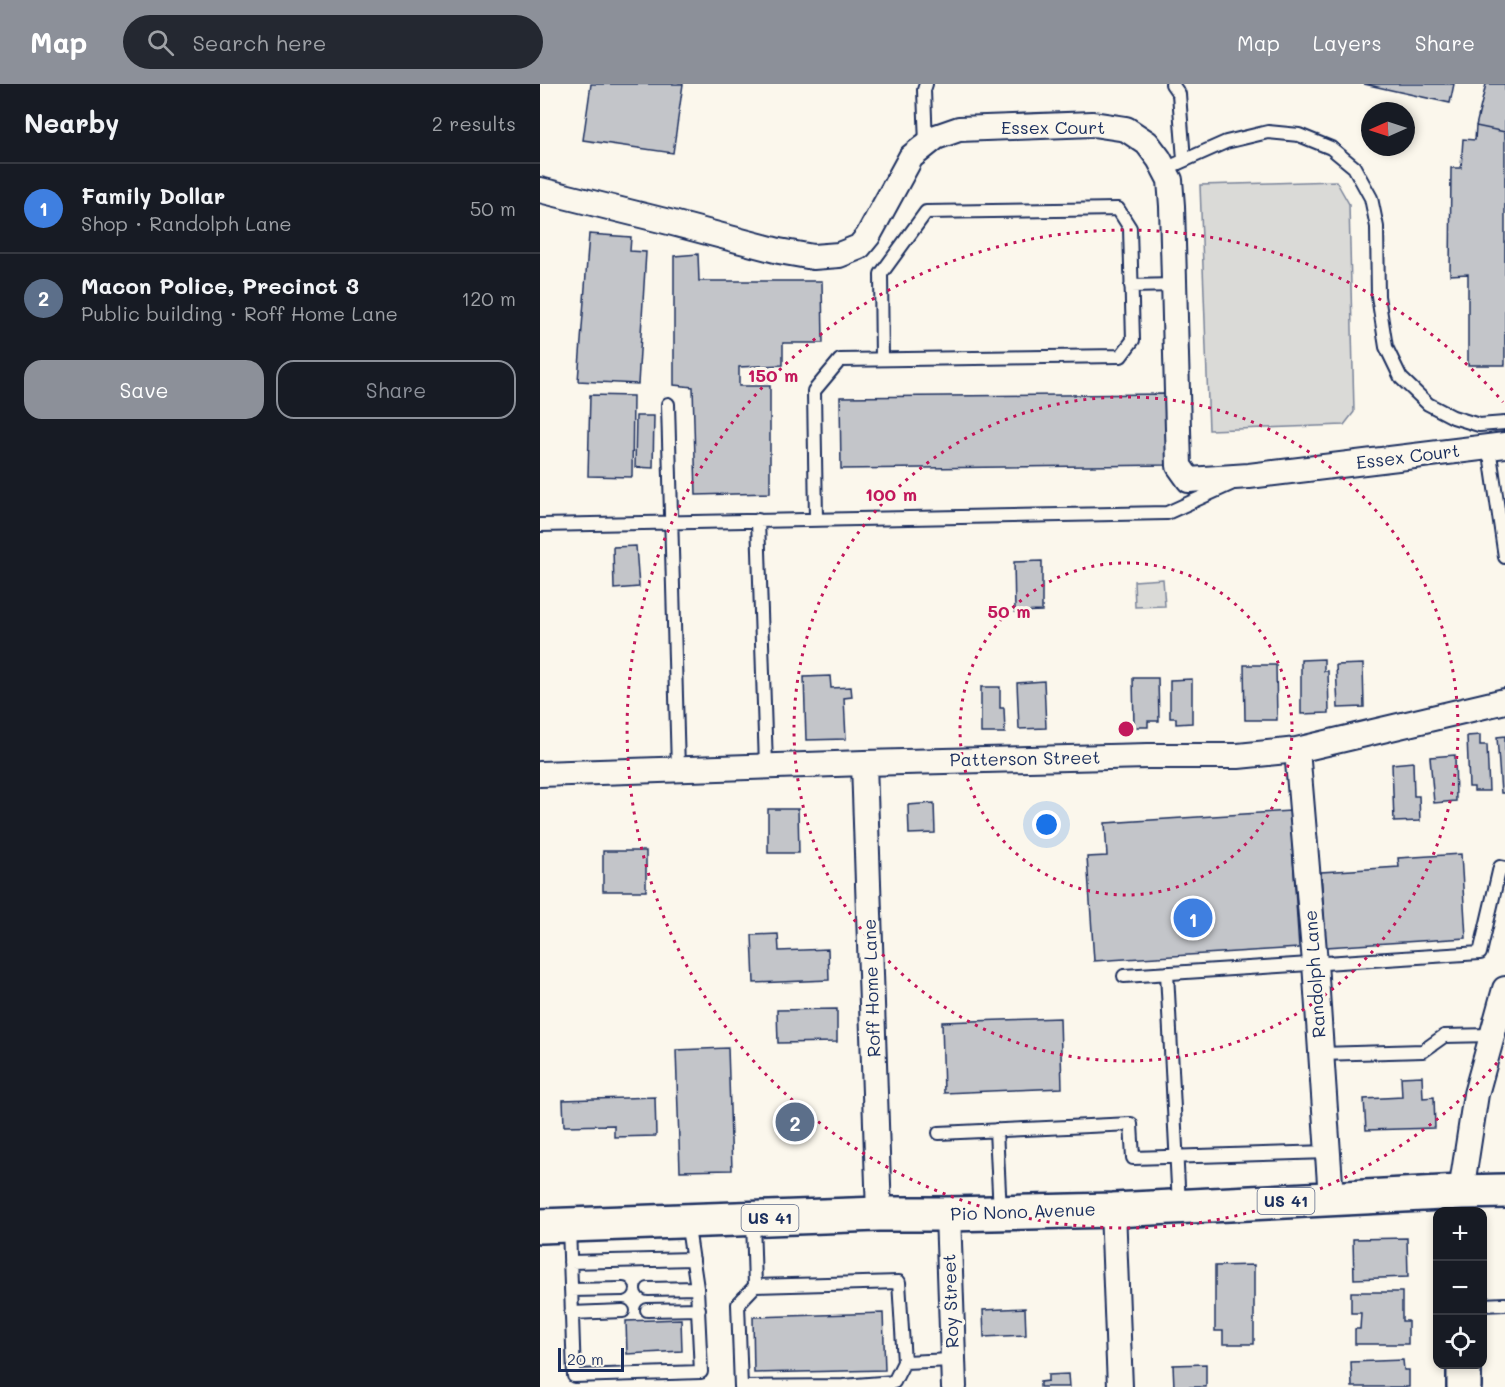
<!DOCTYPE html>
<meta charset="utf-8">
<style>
:root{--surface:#171b24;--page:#242831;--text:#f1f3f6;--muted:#9ea1a6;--line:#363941;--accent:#8c9099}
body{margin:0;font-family:Mali,sans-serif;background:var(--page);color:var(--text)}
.controls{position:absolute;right:18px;bottom:18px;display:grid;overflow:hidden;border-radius:12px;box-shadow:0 3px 9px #0003}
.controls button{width:54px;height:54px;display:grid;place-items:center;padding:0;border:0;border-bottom:2px solid var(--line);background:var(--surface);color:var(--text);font:30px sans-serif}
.compass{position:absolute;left:821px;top:18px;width:54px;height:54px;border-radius:50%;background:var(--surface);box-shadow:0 3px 9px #0003;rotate:267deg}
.scale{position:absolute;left:18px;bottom:15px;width:66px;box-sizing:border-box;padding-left:6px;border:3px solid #1b2f5e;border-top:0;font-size:16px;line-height:21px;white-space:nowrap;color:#1b2f5e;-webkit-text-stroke:4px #fbf7ec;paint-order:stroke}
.you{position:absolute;left:507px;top:741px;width:21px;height:21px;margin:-15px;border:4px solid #fff;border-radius:50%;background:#1a73e8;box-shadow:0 0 0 9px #1a73e833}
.badge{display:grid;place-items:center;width:39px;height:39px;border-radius:50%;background:var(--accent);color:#fff;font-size:20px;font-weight:700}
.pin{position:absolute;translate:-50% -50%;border:3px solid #fff;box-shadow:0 2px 6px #0006}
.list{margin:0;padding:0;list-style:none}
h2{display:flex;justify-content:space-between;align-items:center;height:78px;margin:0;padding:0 24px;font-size:26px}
h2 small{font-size:20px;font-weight:400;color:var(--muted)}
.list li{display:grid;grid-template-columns:39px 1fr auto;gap:18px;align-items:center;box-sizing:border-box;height:90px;padding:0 24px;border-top:2px solid var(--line)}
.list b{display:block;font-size:22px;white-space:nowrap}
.list p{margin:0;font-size:20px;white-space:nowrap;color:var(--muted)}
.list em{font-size:20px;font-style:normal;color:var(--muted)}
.actions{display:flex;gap:12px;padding:18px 24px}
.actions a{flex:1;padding:14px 0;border:2px solid var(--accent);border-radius:18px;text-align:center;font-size:21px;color:var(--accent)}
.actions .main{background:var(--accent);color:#fff}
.icon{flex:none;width:33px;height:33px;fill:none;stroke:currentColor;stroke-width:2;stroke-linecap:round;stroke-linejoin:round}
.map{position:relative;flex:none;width:965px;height:1303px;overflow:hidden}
header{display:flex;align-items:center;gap:36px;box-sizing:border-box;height:84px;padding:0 30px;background:var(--accent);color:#fff}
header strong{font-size:28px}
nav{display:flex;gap:33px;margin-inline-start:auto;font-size:21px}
.search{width:420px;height:54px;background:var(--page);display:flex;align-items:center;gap:15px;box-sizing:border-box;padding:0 21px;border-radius:33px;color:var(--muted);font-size:22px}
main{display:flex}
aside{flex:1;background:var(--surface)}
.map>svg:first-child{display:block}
.green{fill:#dadad7;stroke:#7a849a;stroke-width:1.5}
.building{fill:#c3c5c9;stroke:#1b2f5e;stroke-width:1.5}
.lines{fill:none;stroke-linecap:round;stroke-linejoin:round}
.lane-casing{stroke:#1b2f5e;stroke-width:16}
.street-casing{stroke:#1b2f5e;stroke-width:28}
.secondary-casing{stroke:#1b2f5e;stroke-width:38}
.primary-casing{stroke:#1b2f5e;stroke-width:38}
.lane{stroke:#fbf7ec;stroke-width:12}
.street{stroke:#fbf7ec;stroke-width:24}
.secondary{stroke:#fbf7ec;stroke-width:33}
.primary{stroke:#fbf7ec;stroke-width:33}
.ring{fill:none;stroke:#c2185b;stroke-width:3;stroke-dasharray:3 6}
.labels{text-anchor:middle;stroke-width:6;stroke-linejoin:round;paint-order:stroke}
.shield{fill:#fbf7ec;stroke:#5e6b89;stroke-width:1.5}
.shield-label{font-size:16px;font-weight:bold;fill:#1b2f5e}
.street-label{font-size:18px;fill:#1b2f5e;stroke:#fbf7ec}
.centre{fill:#c2185b;stroke:#fbf7ec;stroke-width:3}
.ring-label{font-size:18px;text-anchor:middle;font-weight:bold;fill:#c2185b;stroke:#fbf7ec;stroke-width:6;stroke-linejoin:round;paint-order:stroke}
</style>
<header>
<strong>Map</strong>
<div class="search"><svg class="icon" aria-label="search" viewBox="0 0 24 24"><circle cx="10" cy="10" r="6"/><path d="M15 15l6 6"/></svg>Search here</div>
<nav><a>Map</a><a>Layers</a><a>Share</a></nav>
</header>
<main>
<aside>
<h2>Nearby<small>2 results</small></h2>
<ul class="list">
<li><span class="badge" style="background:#3f7fe0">1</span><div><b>Family Dollar</b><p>Shop · Randolph Lane</p></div><em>50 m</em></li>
<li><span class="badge" style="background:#5c6f8a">2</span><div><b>Macon Police, Precinct 3</b><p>Public building · Roff Home Lane</p></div><em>120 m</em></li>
</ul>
<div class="actions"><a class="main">Save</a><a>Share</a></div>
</aside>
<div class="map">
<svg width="965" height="1303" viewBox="0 0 965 1303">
<rect width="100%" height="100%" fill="#fbf7ec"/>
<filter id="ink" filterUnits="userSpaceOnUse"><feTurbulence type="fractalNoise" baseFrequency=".0167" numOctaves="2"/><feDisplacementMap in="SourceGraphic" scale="12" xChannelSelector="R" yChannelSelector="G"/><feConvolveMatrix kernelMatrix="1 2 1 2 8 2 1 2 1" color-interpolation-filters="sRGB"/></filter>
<g filter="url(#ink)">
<!-- green -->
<path class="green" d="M796 97 809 120 814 328 804 341 669 346 660 101Z
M623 495 625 522 595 523 594 497Z"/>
<!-- building -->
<path class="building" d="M51 0H143L133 69 43 56Z
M824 0H914L910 19Z
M946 0H965V48L936 42Z
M936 42 965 48V281H928V190L910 191 911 84H921L923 55 935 56Z
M49 150 91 153 90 167 106 168 98 300 38 297Z
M158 170 159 197H282L283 259H243V281L199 283V302H230V409L156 411 153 303 134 301V172Z
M626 310 627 381 301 385 300 313Z
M50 311 93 312 92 393 48 392Z
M96 332H114L113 384 95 383Z
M96 462 99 503 74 505 73 463Z
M502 477V527L475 528 474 478Z
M784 575V587H788L789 629 761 630V576Z
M823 580 824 623 798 624 796 581Z
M704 581H736L737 636H705Z
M290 592 291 604 311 603 312 613 304 614 306 655 266 656 264 593Z
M593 594H618L619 637H608V643H594Z
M652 595V639L636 640V634H630V596Z
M504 597 506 644 479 645 477 599Z
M441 603H460V624H464L465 649H441Z
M940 651V661H947L949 707H934V703H929L927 652Z
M965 652V709H961L957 653Z
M915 671 916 717 894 719 890 673Z
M873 678 874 712H879L880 737 854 738 852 680Z
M394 719 395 749 369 750 368 721Z
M228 725H258L259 769H228Z
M750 727 759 864 554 877 547 773 567 772 565 739Z
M63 767H106V807H63Z
M921 770 926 854 786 863 781 788 859 783 858 774Z
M238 850 239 867 288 865 289 896 214 899 212 851Z
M297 925V958L238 959 237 926Z
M520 934 522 1004 404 1009 402 938Z
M188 964 192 1086 140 1087 136 966Z
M882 992 883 1014 894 1013 895 1044 826 1046 824 1015 862 1013 861 993Z
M115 1013 116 1052 74 1053V1041L24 1042 23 1016Z
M867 1154 868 1193 814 1195 813 1155Z
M714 1181V1260H683V1247H675V1182Z
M811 1208H862V1237H868V1260H815V1245H820L821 1229H811Z
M485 1224 486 1251 444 1253 443 1226Z
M343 1229 345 1286 214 1289 213 1233Z
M141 1235 142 1267 87 1270 86 1237Z
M863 1276 864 1286H869V1303H812L811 1278Z
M666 1280V1303H634L633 1281Z
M528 1290 529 1303H500V1298L508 1297V1291Z"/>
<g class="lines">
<!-- lane casing -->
<g class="lane-casing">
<path id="lane" d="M386 0 384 6 386 61
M632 0 639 10 644 76
M625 85 686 58 728 48 759 51 791 64 814 83 831 114 837 143 838 212 846 263 861 294 888 320 913 333 939 341 965 339
M591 202 634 201
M128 320 138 685
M949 363 965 473
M276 435 274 307 300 276 581 272 593 256 590 144 578 125 386 128 341 190 342 275
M218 436 226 682
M0 441 627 429 691 400
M627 889 639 1121
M584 892 940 869 960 783 965 784
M781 970 883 967 904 952 952 951
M456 1046 460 1129
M399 1049 591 1040 593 1074 788 1068
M213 1136 215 1202 359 1198 364 1278 413 1276
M29 1142 34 1292 161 1288 157 1204 147 1137
M30 1178 153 1175
M215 1202 198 1220 201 1303 303 1302 354 1298 364 1278
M108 1205 157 1204
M31 1206 83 1205
M942 1221 965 1220
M107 1226 159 1225
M31 1229 83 1227"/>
</g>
<!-- street casing -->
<g class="street-casing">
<path id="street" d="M0 106 129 138 239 167 273 173 299 171 319 163 328 152 371 73 396 53 419 45 553 40 586 45 607 59 619 75 630 96 632 122 639 382 649 396 709 392 965 361
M757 666 775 879 791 1114
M324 679 339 1130
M0 690 324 679 608 672H698L757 666 965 617
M921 1108 936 1010 965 905
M573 1126 580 1303
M408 1130 414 1303"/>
</g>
<!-- secondary casing -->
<g class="secondary-casing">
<path id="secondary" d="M924 1280V1303"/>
</g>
<!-- primary casing -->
<g class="primary-casing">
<path id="primary" d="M0 1142 339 1130H408L573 1126 921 1108 965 1107"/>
</g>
<!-- lane -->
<use href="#lane" class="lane"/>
<!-- street -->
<use href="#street" class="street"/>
<!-- secondary -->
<use href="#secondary" class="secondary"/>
<!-- primary -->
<use href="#primary" class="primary"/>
</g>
</g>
<!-- distance rings -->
<g class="ring">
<circle cx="586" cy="645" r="166"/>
<circle cx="586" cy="645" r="332"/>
<path d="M963 972A499 499 0 1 1 963 318"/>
</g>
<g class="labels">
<!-- shield labels -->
<g class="shield">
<rect x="717.5" y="1104" width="57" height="26" rx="4.5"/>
<rect x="201.5" y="1121" width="57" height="26" rx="4.5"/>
</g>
<g class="shield-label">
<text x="746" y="1123">US 41</text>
<text x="230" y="1140">US 41</text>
</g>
<!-- street labels -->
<g class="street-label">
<text x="513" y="50">Essex Court</text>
<text transform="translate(868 373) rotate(-7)" y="6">Essex Court</text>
<text transform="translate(485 675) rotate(-1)" y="6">Patterson Street</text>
<text transform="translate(775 890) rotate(-94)" y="6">Randolph Lane</text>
<text transform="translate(332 904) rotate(-92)" y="6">Roff Home Lane</text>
<text transform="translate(483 1128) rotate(-2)" y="6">Pio Nono Avenue</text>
<text transform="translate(411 1217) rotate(-92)" y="6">Roy Street</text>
</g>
</g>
<circle cx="586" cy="645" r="9" class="centre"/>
<g class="ring-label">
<text x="233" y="298">150 m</text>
<text x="351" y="417">100 m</text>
<text x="469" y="534">50 m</text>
</g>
</svg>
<div class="controls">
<button>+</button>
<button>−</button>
<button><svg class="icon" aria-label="locate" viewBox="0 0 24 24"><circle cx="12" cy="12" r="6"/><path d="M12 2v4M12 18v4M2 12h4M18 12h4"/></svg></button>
</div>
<svg class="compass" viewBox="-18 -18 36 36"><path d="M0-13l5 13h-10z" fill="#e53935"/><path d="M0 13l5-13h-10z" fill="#9ea1a6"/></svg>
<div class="scale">20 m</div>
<div class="you"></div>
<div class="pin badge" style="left:653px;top:834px;background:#3f7fe0">1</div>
<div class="pin badge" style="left:255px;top:1038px;background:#5c6f8a">2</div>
</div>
</main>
